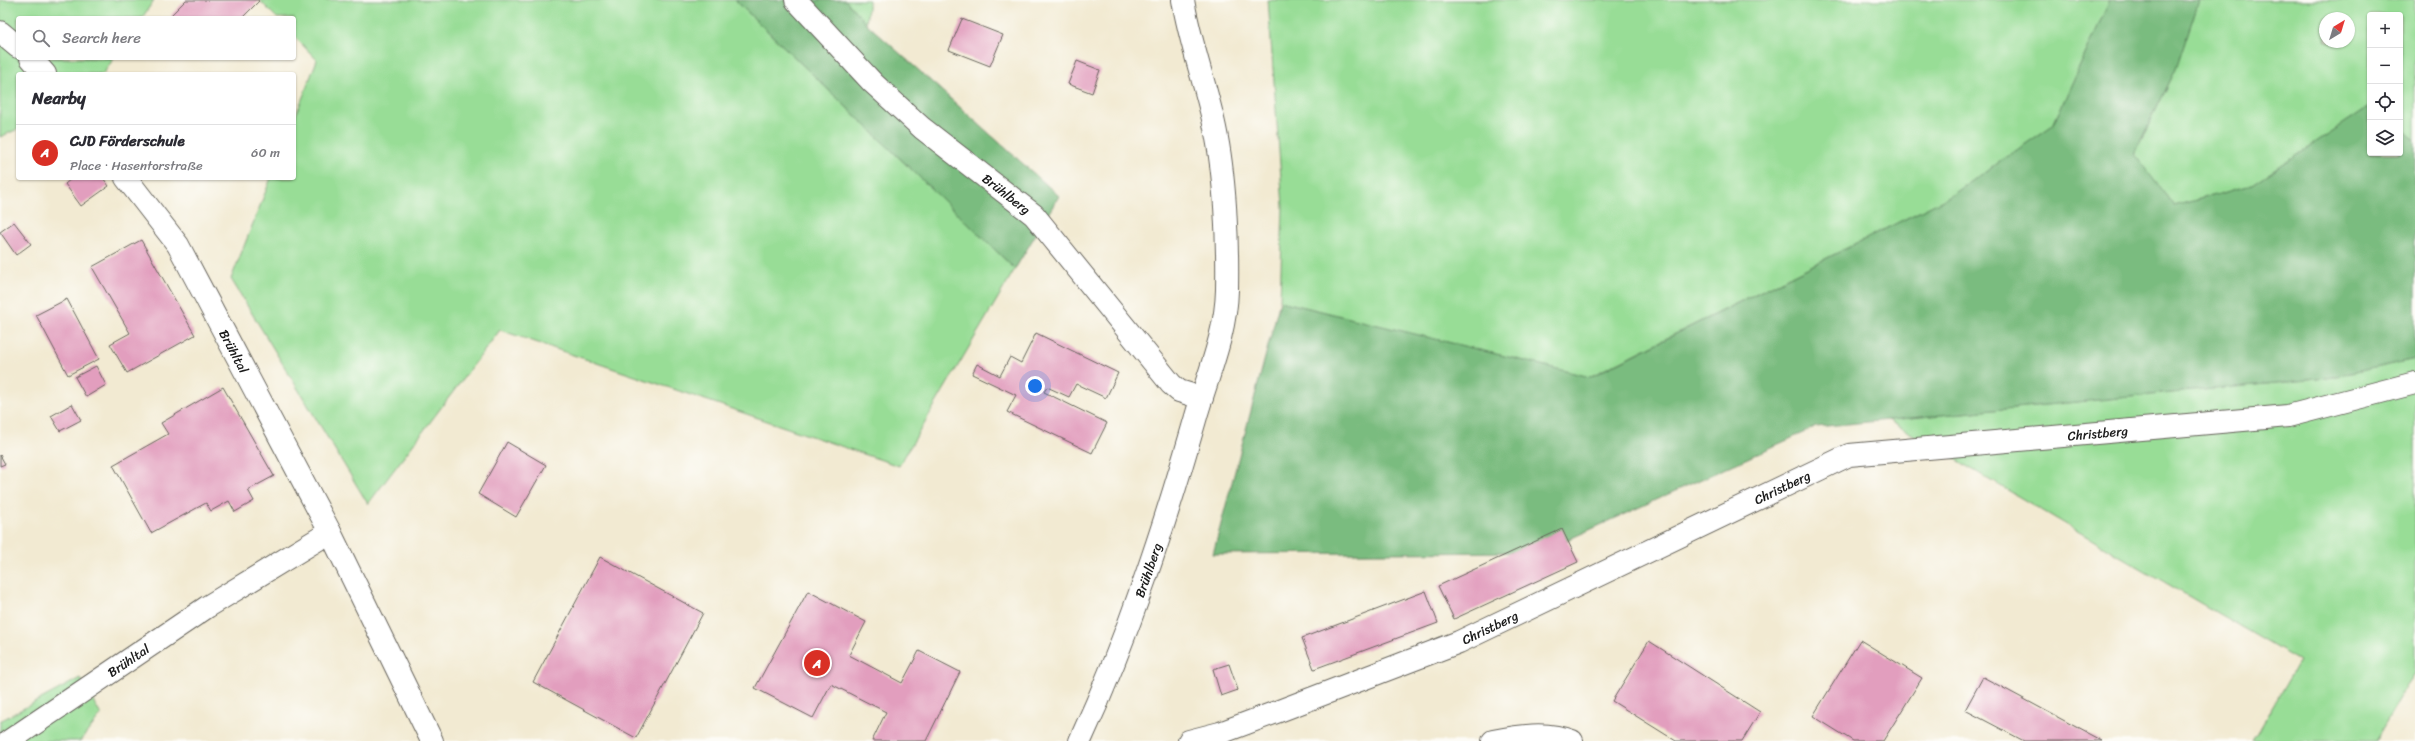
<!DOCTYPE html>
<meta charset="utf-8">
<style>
:root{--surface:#fff;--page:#f2f2f3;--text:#2b2b33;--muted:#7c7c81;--line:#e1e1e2;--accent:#d93025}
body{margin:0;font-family:Sriracha,sans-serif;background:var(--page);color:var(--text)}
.controls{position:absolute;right:12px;top:12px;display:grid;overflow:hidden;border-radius:4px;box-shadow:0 1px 3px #0004}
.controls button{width:36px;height:36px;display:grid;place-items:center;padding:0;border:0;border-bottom:1px solid var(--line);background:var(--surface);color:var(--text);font:20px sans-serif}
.compass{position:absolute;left:2319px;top:12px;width:36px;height:36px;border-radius:50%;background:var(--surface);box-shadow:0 1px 3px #0004;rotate:38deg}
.you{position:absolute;left:1035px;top:386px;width:14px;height:14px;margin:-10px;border:3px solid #fff;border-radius:50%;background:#1a73e8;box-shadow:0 0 0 6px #1a73e833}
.badge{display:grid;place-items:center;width:26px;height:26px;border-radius:50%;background:var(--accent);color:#fff;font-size:13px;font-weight:700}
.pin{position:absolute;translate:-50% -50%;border:2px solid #fff;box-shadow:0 1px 4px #0006}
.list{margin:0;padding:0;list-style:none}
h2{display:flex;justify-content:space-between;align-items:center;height:52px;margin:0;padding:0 16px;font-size:17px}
h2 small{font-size:13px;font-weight:400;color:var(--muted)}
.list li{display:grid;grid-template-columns:26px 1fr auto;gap:12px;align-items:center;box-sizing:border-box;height:56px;padding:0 16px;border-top:1px solid var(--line)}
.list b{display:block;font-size:15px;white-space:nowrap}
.list p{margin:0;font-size:13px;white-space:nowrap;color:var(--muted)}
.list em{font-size:13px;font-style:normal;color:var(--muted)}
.icon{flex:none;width:22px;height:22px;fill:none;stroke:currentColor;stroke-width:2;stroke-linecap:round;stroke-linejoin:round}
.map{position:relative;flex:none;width:2415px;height:741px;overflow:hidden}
.search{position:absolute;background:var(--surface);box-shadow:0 1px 3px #0004;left:16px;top:16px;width:280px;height:44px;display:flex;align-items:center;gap:10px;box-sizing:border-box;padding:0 14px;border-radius:4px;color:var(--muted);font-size:15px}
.panel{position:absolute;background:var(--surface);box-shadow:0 1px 3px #0004;left:16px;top:72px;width:280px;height:108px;border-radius:4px}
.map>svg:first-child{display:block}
.green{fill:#98dd96;stroke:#5a7c59;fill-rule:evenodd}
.forest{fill:#7abc7f;stroke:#4b6c4e}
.building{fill:#e29ebe}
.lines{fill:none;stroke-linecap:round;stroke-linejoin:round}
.minor-casing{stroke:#67645c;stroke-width:24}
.minor{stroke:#fff;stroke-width:22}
.labels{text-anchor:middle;stroke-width:3.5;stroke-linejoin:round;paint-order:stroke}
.street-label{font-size:13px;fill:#1c1c1c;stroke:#fdfcf7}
</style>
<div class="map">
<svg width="2415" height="741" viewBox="0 0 2415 741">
<rect width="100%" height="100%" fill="#fdfcf7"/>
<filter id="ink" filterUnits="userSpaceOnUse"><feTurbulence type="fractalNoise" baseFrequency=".025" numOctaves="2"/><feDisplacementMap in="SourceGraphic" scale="8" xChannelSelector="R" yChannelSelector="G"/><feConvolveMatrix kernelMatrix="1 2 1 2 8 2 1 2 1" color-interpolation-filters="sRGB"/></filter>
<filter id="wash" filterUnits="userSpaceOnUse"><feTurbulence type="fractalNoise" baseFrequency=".012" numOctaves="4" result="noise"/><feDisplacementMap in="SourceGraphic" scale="16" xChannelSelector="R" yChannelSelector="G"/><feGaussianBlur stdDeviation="0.9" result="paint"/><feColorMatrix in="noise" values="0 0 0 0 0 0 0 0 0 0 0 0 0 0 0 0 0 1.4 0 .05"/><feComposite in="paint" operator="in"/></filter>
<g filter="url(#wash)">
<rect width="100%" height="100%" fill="#f2ead2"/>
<!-- green -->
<path class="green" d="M0 0H154L142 18H18V58H114L103 74H18V129L0 137Z
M259 0H735L1015 269 899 466 500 330 368 504 231 279 271 178H294V120L317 60 294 36V18H277Z
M845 0H869L866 23Z
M1268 0H2110L2053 125 1949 197 1589 377 1280 301 1283 206Z
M2199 0H2415V140L2400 127V15H2370V106L2252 185 2174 206 2134 155 2176 69ZM2325 18H2349V42H2325Z
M2415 359V672L2375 741H2253L2299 661 1888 420 2328 378Z
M80 678 101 715 80 741H0V721Z"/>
<!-- forest -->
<path class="forest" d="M735 0H845L866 23 1059 196 1015 269Z
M2110 0H2199L2176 69 2134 154 2174 206 2252 185 2370 106V153H2400V127L2415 140V359L2328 378 1816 427 1541 552 1213 554 1280 301 1590 377 1949 197 2053 125Z"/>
<g id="blocks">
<!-- building -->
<path class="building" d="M186 0H258L259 1 242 18H174L171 15Z
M962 19 1003 35 990 66 949 50Z
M1077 61 1100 70 1092 93 1068 84Z
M72 178H103L109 186 81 206 65 184Z
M14 222 31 244 16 255 0 232Z
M141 240 195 335 127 373 110 344 130 333 92 267Z
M67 299 99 359 68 375 36 315Z
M1036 333 1118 373 1106 398 1076 384 1069 397 1047 387 1044 392 1107 423 1092 453 1007 412 1016 395 972 374 977 364 1000 376 1010 357 1021 363Z
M96 366 106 385 86 397 75 377Z
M223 387 274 476 248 490 254 501 235 512 229 501 211 511 206 503 151 533 113 465 168 434 161 423Z
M72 404 81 420 60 431 51 416Z
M507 442 546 465 516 517 478 494Z
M0 455 5 464 0 466Z
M1562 529 1578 562 1454 619 1438 586Z
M600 557 703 613 636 738 533 682Z
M808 591 866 622 849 655 902 683 919 651 960 672 926 741H872L886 712 831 684 813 718 755 688Z
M1426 591 1438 623 1314 669 1302 638Z
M1860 640 1922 678 1883 741H1853L1813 716Z
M1649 641 1760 712 1742 741H1676L1612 701Z
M1229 664 1238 690 1221 696 1213 669Z
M1983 677 2102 741H2024L1965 710Z"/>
</g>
</g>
<g filter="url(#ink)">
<use href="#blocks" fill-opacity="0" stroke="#67645c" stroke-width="1"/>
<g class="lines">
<!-- minor casing -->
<g class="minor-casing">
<g id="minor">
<path id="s1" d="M796 0 873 83 922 128 1034 215 1171 384 1179 391 1202 398"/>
<path d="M0 32 18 47"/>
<path d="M31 58 45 74"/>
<path id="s2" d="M126 178 178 245 330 532 432 741"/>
<path id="s3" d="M9 741 207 607 330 532"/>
<path id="s4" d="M1080 741C1129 635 1165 525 1197 413 1209 372 1226 333 1227 290 1228 241 1225 175 1215 128 1206 85 1190 43 1183 0"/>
<path id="s5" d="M1189 741 1220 733 1279 711 1459 642 1849 455 2288 416 2415 383"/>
<path d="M1493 741C1519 736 1546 731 1572 741"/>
</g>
</g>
<!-- minor -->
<use href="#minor" class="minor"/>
</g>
</g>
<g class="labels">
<!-- street labels -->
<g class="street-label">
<text dy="5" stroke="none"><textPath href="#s1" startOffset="287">Brühlberg</textPath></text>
<text dy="5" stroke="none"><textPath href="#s2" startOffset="205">Brühltal</textPath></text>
<text dy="5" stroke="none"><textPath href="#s5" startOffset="970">Christberg</textPath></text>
<text dy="5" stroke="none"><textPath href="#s5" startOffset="646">Christberg</textPath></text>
<text dy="5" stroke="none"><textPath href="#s4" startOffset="184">Brühlberg</textPath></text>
<text dy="5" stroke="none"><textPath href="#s5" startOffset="322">Christberg</textPath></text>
<text dy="5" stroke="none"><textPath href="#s3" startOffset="144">Brühltal</textPath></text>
</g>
</g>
</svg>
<div class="controls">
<button>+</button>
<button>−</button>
<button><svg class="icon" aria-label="locate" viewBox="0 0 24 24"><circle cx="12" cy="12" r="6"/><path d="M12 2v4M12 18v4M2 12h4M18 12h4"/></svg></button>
<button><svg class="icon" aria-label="layers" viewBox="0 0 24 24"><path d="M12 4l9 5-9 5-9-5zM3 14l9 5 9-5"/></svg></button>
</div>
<svg class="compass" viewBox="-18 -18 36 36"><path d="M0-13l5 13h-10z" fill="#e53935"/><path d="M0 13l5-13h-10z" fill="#7c7c81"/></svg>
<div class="you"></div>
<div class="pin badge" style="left:817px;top:663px">A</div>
<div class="search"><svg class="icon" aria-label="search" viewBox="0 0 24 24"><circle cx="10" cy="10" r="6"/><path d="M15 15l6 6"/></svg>Search here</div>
<section class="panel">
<h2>Nearby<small></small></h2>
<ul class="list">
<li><span class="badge">A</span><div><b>CJD Förderschule</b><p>Place · Hasentorstraße</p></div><em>60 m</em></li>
</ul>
</section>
</div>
